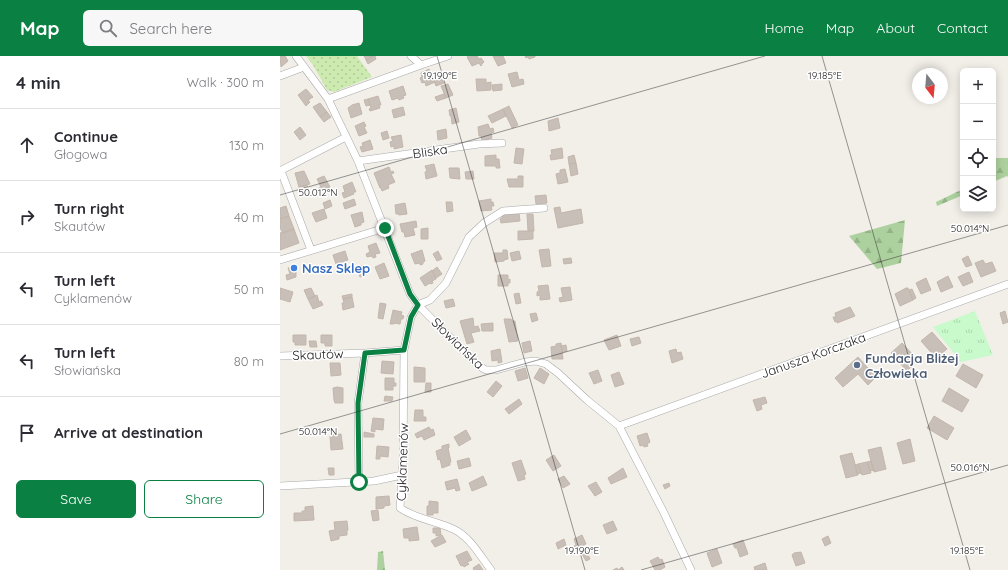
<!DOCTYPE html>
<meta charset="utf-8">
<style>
:root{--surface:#fff;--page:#f7f7f7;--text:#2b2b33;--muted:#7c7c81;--line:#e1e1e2;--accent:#0b8043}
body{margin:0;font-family:Quicksand,sans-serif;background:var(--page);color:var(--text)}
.controls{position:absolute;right:12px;top:12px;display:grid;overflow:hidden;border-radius:6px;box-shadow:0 2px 10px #0003}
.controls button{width:36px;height:36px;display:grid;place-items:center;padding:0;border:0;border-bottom:1px solid var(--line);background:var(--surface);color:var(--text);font:20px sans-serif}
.compass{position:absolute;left:632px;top:12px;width:36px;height:36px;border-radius:50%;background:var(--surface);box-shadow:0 2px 10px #0003;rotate:164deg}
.stop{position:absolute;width:12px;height:12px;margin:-9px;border:3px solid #0b8043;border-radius:50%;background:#fff}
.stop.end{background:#0b8043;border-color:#fff;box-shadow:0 1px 4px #0008}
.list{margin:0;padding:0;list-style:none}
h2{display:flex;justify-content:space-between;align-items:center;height:52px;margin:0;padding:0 16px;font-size:17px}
h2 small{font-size:13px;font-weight:400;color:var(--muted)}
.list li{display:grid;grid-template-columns:26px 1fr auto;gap:12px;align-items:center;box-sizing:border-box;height:72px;padding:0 16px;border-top:1px solid var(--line)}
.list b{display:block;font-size:15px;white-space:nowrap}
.list p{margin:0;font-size:13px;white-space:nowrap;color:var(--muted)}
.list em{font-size:13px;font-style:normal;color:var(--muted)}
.actions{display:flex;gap:8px;padding:12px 16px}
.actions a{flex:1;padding:9px 0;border:1px solid var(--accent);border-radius:6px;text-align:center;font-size:14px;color:var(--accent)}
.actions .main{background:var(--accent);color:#fff}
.icon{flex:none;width:22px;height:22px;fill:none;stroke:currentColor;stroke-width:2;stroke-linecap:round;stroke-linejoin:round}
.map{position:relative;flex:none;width:728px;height:514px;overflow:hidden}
header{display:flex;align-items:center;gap:24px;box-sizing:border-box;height:56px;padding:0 20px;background:var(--accent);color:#fff}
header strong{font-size:19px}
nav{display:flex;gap:22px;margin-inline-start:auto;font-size:14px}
.search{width:280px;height:36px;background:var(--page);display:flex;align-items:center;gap:10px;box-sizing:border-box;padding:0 14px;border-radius:6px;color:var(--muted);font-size:15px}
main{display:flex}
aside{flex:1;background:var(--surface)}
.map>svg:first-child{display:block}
.grass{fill:url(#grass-dots)}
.forest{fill:url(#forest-firs)}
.park{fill:url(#park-tufts)}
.building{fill:#c7bfb8;stroke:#c4b6ab}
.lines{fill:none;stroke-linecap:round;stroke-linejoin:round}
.minor-casing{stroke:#a9a9a9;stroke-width:8}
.minor{stroke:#fff;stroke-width:7}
.route{stroke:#0b8043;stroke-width:5}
.ticks{fill:none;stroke:#222;stroke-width:1;stroke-opacity:0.45}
.shop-dot{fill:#3f7fe0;stroke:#fff;stroke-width:1.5}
.service-dot{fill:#5c6f8a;stroke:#fff;stroke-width:1.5}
.labels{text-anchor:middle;stroke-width:3;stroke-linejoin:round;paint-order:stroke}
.street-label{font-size:13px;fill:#222;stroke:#fff}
.shop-label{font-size:13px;font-weight:bold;fill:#366cbe;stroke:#fff;text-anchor:start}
.service-label{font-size:13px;font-weight:bold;fill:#4e5e75;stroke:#fff;text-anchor:start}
.ticks-label{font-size:10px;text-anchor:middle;fill:#222;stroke:#fff;stroke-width:3;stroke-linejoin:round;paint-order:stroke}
</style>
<header>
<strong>Map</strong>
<div class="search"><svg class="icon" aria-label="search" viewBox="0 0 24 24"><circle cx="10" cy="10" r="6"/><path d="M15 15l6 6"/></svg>Search here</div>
<nav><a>Home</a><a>Map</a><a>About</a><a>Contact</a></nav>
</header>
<main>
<aside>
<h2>4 min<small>Walk · 300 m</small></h2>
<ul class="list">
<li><svg class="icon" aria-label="ahead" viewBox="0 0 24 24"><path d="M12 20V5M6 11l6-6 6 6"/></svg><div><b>Continue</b><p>Głogowa</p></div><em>130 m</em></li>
<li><svg class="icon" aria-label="right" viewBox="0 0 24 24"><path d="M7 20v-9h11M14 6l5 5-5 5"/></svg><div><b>Turn right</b><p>Skautów</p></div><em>40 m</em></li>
<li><svg class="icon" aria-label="left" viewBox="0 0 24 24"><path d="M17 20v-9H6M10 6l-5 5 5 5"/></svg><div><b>Turn left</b><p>Cyklamenów</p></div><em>50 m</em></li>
<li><svg class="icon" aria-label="left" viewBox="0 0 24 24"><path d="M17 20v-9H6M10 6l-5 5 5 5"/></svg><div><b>Turn left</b><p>Słowiańska</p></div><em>80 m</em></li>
<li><svg class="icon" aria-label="arrive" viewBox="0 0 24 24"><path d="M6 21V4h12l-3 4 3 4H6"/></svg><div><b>Arrive at destination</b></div></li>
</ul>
<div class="actions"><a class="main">Save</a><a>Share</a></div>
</aside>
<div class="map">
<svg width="728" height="514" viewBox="0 0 728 514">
<defs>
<pattern id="grass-dots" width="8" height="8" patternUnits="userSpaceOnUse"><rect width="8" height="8" fill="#cdebb0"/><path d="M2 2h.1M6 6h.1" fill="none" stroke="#b0c997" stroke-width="1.8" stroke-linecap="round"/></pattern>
<pattern id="forest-firs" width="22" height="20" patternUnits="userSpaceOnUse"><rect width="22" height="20" fill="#add19e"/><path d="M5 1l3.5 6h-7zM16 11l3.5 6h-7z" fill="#95b388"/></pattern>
<pattern id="park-tufts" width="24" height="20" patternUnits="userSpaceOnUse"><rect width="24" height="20" fill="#c8facc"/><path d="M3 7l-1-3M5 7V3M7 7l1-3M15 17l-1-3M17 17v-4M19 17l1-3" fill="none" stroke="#acd6af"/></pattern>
</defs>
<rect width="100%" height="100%" fill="#f2efe9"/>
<!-- grass -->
<path class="grass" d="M26 0H77L92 21 54 36 47 34 33 9Z"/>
<!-- forest -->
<path class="forest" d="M713 102H728V121L727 120 713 126Z
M683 133V139L657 150 656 146Z
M625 164 621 207 597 213 569 180Z
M103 495 105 514H97L98 496Z"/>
<!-- park -->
<path class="park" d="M695 255 713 299 681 306 653 271Z"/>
<!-- building -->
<path class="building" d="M0 0H5L8 5 1 11Z
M84 0H93L86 4Z
M93 0H95L96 3 88 8 86 4Z
M189 0H197L199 3 201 2 204 6 202 8 201 10 199 7 192 10 187 1Z
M213 0H223L226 7 218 10Z
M245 0H255V1L249 3 248 1 246 2Z
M149 13 155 26 146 30 145 26 142 27 140 22 142 21 141 17Z
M237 16 239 24 243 23 244 28 232 31 228 18Z
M161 22 164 27 156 30 154 25Z
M196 23H206V27L211 26V34L197 35Z
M168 28 173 39 166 42 161 30Z
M222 28V34L213 35 212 29Z
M123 30 126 39 123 40 124 42 119 44 118 42 112 44 109 35Z
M26 33 33 41 28 44 30 46 26 50 18 39Z
M164 38 166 42 157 45 155 41Z
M98 40 101 49H99L100 52 90 55 89 53 91 52 88 43Z
M88 43 90 49 86 50 84 44Z
M40 47 47 56 40 61 33 51Z
M79 47 82 58 71 62 68 52 72 49Z
M229 50 238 69 232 72 223 53Z
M123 51 125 59 114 62 112 54Z
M176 52 179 66 172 68 171 60H170L169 54Z
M223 53 226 60 212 67 208 60Z
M47 56 51 61 44 66 40 61Z
M278 62 280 72 269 75 268 65Z
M84 66 86 70 84 71 87 77 79 80 75 70Z
M208 68 210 73 213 72 214 76 211 77 212 82 202 85 201 80H199L198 71Z
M20 71 26 79 20 84 14 76Z
M166 73 167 82 158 84 157 75Z
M107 75 109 82 103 84 101 77Z
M121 79 123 91 114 93V90L111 91 110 86 113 85 111 81Z
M90 84 93 93 82 96 80 91 83 90 82 87Z
M236 92 244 93 242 108 234 107Z
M282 92 283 102 271 104 270 99H272L271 94Z
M216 99V103H219L220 112H216V110H205V100Z
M294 99 296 107 289 108 288 101Z
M296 107 298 118 291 120 289 108Z
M154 108 157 120 146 123 145 116 147 115 145 110Z
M109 111 111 116 113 115 114 117 111 118 115 126 108 129 109 132 102 135 101 132H100L94 117Z
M169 112H179L180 123 170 122Z
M285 113 288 126 278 128 276 118 280 117V114Z
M24 115 30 128 19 131 15 117Z
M193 115 194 123H186L185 116Z
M44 120 50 131 40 135 39 132 41 131 37 123Z
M238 120H243V131H229L227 123H238Z
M72 126 76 136H73L74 138 64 142 62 137 65 136 63 130Z
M27 129 28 133 20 135 19 131Z
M266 139 267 147 256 148 255 140Z
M74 143 76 149 65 153 63 147Z
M211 143V146H213L214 150H211L212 154 201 155 199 145Z
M50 144 52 150 45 153 43 147Z
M166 146H172L173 155 167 156Z
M125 147 127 158 119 159 118 158H116L115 149Z
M6 150 9 160 0 163V152Z
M280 151 281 157 301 153 303 167 278 172 274 152Z
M44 153 47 162 36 166 32 157Z
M82 156 84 166 81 167V169L75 171 71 159Z
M239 156 240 165 221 167 220 163 222 162V158Z
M247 158H253L254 175H248Z
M9 160 14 173 3 177 0 172V163Z
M136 165 137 171 133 172 135 179 125 181 124 176H122L120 168Z
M148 172V183H141V173Z
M14 173 19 187 0 194V177Z
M238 175H253V183L238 184Z
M96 187 100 197 95 198 96 201 93 202 92 200 87 201 86 198 90 196 88 190Z
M269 193 271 210 262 211 259 194Z
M142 194 145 205 143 206V208L140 209V207L135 208 131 198Z
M223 194H227L228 203 224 204V205L215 206 214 197H223Z
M65 195 68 204 56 208 53 199Z
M158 195 162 203 157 205 153 198Z
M239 195 241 203 232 205 230 197Z
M688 200 692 209 686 211 682 203Z
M291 202 292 207 284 208 283 203Z
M703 204 705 208 712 206 716 215 701 221 695 207Z
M104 207 109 220 100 223 95 211Z
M83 209 86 219 80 221 77 211Z
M14 210 16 216V221L7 224 6 219 10 218 8 212Z
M157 211 162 218 156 222 152 215Z
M152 214 156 223 152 225 153 227 151 228 150 227 145 230 140 222Z
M689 216 693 226 683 230 678 221Z
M218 219H228V224L230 223V227H228V230H218Z
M668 220 673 231 661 236 657 226Z
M646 222 651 234 641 238 636 227Z
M268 229 270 243 260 244V239L257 240V236L259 235 258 230Z
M290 231 292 244 280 246 279 242 283 241 281 232Z
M0 232 13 236 10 246 0 243Z
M31 232 35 240 28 243 24 234Z
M626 232H628L633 244 620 250 615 238Z
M632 233 636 242 633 244 629 234Z
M239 237 241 247 236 248 234 238Z
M72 238V241L63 243 62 240Z
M37 239 39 246 41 245 43 249 33 253 28 243Z
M72 241 74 251 63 254 62 247H64L63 243Z
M173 243 175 250 166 252 164 245Z
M100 247 106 248 103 263 98 262Z
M570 251 575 260 557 267V265L555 266 553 261H556L555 257Z
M113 254 122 256 121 259 124 260 123 263H121L120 268 114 267V268H110Z
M725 255 728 266 723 268 720 257Z
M256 257 258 264 252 266 250 258Z
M193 262 194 271 198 270 200 275 191 277 194 286 187 288 180 265Z
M224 263H231L232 265H235L238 285 229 286Z
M213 267V275H202L201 268Z
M652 276 667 293 656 302 641 285Z
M13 279H26V289H15V286H13Z
M41 279H52V290H45V287H41Z
M337 279 341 290 329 294 324 284Z
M359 281 361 287 352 290 350 283Z
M29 285H36L37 291H30Z
M250 285 252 295 244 297 242 287Z
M281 287 283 303H272L271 291 276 290V288Z
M622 287 638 304 627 315 611 297Z
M286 289 287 295 282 296 281 290Z
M220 293 222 306 218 307V304L212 305 211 295Z
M396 293 397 297 401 296 403 303 392 307 389 295Z
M578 301 596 321 588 329 578 318 563 331 555 322Z
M102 305 114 306 113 318 101 317Z
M50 307H60L61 319 51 320Z
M683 308 703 319 696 332 676 320Z
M134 311 145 312V326H134Z
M245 312 248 322 238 325 235 315Z
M260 312 269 318 264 328 254 322Z
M318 314 322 325 314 328 309 317Z
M339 316 344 328 335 331 331 319Z
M105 322H114V327H116V330H113V334H105Z
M216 325 222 330 213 341 207 336Z
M146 327H151V336H145Z
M57 331 63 332V347H55L54 344 53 332Z
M669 332 689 344 682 356 662 345Z
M105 340 113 341 112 345H104Z
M485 341 487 347 481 349 482 353 477 355 473 344Z
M239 343 242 348 229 358 225 353Z
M135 354H143V361H146V365H134Z
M654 360 674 372 667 384 647 372Z
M93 362 104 363 103 374 95 373V376L91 375Z
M149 371 151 374 153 373 155 379 144 384 142 380 137 382 135 378Z
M186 374 191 383 179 390 174 381Z
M84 376 94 378V381H84Z
M367 377 370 386 367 388 368 390 364 391 363 389 360 390 357 380Z
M61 378 63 393 51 394 50 379Z
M630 383 635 405 623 408 617 387Z
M169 388V392H168L171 406H170V409L162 412 160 403 158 404 156 395 162 393V390Z
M97 390 109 391 108 401 100 400V403H96Z
M601 391 606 413 594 416 588 394Z
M572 397 578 419 566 422 560 400Z
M274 399 281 410 273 415 266 404Z
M189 402 191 410 179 413 177 405Z
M241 404 246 418 244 419 245 423 238 425 232 407Z
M591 405 594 414 590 415 587 406Z
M587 406 591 417 582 419 578 408Z
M578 408 581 417 577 418 575 409Z
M48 412H54V419H49Z
M343 412 347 421 331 428 328 422Z
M203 420 207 429 192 435 189 427Z
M284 420 290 428 283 432 278 423Z
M177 423 180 434 176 435 175 432 167 434 165 426Z
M316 426 322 436 315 440 308 430Z
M389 427 390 430 385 433 383 429Z
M109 440 110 449 104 450V452L96 453V441Z
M149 445 158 446V457H153V459H147V450H149Z
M33 450 34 464 14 465V457H22V455H25V451Z
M98 454 99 464 93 465 91 455Z
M67 465 68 474 67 475V479L59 480V483L51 485 49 475 55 474 54 466Z
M333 465 337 474 327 478 323 469Z
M137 471 139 484 129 485V482H124L123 473Z
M153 472H160L161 479 156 480V477H153Z
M162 479 166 486 155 491 151 485Z
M302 479 306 488 295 493 294 490 296 489 294 483Z
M548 480 551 487 545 490 542 483Z
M284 483 286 489 278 493 276 487Z
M463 484 468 498 460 501 457 492H455L453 488Z
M437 493 442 507 432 511 427 497Z
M187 495 192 504 187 506 189 508 184 511 183 509 181 510 176 500Z
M309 495 310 498 308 499 310 503 306 505 302 498Z
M521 496 525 507 516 510 512 499 514 497Z
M378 501 380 504 382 503 385 511 380 514H375L370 505Z
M485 507 487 514H475L474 511Z
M199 508 203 514H194L193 512Z
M342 511 344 514H333L337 512 338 514Z"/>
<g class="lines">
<!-- minor casing -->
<g class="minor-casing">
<path id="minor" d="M16 0 48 43 78 105 130 238 138 249 199 310 206 314H216L245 306 256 305 266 308 278 317 307 344 339 370 384 457 411 514
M131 0 141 9
M0 20 24 11
M48 43 141 9 168 0
M78 105 199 88 222 87
M0 115 66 81
M1 115 31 194
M0 204 105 172
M0 300 85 297 124 294
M339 370 728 228
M79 426 78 347 85 297
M0 430 94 425 122 419
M211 514C201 501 192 484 177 475 159 465 137 464 120 452L123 404 124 294 131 261 138 249 150 244 166 227 189 181 204 167 223 155 264 152"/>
</g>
<!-- minor -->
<use href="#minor" class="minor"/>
</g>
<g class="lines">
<!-- route -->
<path class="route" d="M79 426 78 347 85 297 124 294 131 261 138 249 130 238 105 172"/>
</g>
<!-- ticks -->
<path class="ticks" d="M157 0 305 514M542 0 690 514M0 139 485 0M0 378 728 169M361 514 728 409"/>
<!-- markers -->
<circle class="shop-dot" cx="14" cy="212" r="4"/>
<circle class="service-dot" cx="577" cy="309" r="4"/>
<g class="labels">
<!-- street labels -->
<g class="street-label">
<text transform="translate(150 95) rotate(-8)" y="5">Bliska</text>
<text transform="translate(178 287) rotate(44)" y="5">Słowiańska</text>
<text transform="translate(38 298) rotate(-2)" y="5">Skautów</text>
<text transform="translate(533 299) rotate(-20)" y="5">Janusza Korczaka</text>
<text transform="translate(122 406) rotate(-88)" y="5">Cyklamenów</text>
</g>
<!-- shop labels -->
<g class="shop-label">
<text x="22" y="217">Nasz Sklep</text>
</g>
<!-- service labels -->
<g class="service-label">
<text x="585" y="307">Fundacja Bliżej<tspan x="585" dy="15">Człowieka</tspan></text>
</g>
</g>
<g class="ticks-label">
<text x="160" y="23">19.190°E</text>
<text x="545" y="23">19.185°E</text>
<text x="38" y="140">50.012°N</text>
<text x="690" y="176">50.014°N</text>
<text x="38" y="379">50.014°N</text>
<text x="690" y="415">50.016°N</text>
<text x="302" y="498">19.190°E</text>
<text x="687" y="498">19.185°E</text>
</g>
</svg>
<div class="controls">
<button>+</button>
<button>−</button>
<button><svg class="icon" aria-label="locate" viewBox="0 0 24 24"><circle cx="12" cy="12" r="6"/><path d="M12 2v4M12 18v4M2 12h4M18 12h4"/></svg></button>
<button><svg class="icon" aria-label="layers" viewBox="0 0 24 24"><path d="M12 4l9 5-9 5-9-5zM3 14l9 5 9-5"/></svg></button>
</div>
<svg class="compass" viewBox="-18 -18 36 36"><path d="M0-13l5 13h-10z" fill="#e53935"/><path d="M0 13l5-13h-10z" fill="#7c7c81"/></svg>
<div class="stop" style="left:79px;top:426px"></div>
<div class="stop end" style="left:105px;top:172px"></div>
</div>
</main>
